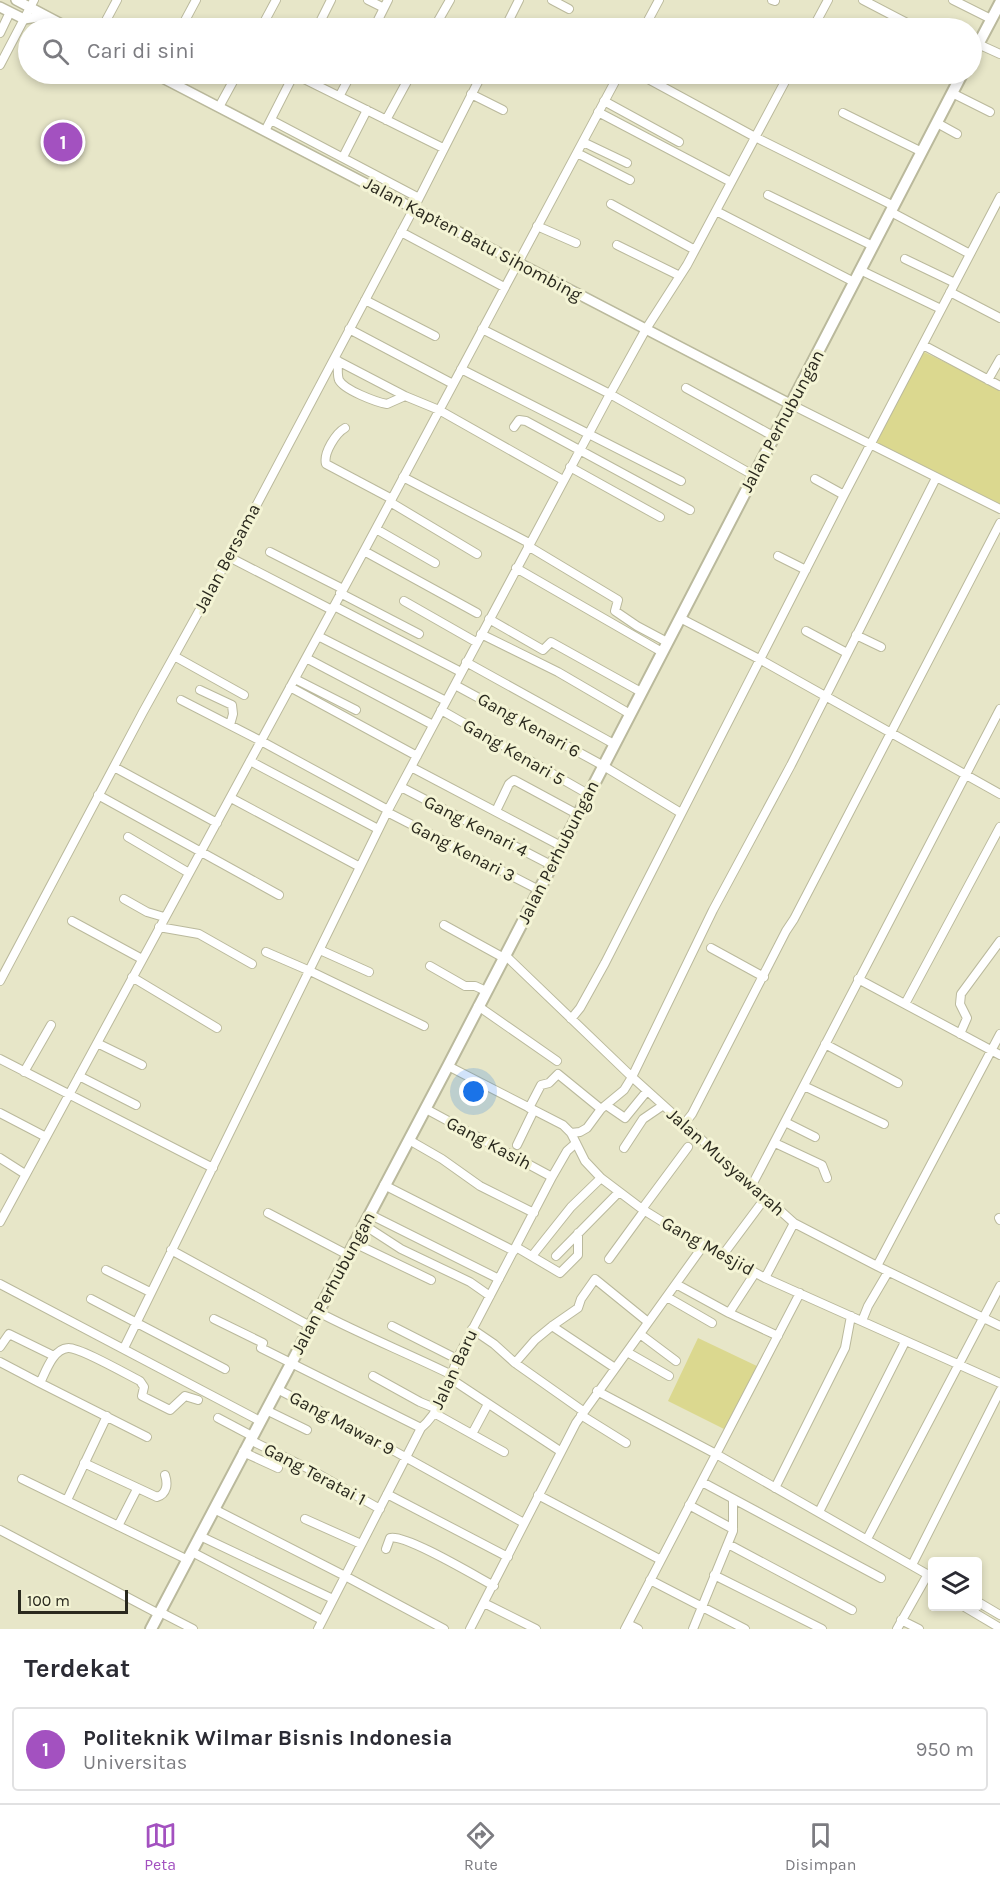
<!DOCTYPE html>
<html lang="id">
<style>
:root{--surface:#fff;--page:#f2f2f3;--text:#2b2b33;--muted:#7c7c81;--line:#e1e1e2;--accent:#a351c0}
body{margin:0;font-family:Karla,sans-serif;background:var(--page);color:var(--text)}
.controls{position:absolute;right:18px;bottom:18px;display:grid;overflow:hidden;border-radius:6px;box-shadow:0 3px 9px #0003}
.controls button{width:54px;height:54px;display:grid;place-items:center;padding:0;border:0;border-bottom:2px solid var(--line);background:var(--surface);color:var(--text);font:30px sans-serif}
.scale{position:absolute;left:18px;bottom:15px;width:110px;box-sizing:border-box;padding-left:6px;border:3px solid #2a291e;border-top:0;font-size:16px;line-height:21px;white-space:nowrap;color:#2a291e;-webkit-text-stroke:4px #f4f4d5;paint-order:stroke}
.you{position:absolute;left:474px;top:1092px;width:21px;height:21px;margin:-15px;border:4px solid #fff;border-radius:50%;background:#1a73e8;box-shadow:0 0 0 9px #1a73e833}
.badge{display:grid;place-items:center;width:39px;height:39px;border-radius:50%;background:var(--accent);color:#fff;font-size:20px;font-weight:700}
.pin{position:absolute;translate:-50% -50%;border:3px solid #fff;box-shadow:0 2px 6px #0006}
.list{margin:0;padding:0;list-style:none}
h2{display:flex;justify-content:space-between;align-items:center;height:78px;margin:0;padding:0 24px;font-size:26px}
h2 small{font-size:20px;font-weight:400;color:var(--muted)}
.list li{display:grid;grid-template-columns:39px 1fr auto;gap:18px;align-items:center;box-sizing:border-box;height:84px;margin:0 12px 12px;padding:0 12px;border:2px solid var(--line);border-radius:6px}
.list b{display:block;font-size:22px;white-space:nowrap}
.list p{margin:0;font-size:20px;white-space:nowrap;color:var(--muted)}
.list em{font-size:20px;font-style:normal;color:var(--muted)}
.icon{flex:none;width:33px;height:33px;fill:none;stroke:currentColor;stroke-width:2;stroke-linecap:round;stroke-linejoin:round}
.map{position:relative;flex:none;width:1000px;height:1629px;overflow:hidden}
.search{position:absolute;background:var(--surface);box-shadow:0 3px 9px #0003;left:18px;right:18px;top:18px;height:66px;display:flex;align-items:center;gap:15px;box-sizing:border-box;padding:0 21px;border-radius:33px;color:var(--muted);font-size:22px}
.sheet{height:174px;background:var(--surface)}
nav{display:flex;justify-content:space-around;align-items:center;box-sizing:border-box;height:84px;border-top:2px solid var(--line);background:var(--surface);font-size:16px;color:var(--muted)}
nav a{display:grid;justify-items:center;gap:3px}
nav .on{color:var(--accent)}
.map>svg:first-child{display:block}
.green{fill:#dbd88f}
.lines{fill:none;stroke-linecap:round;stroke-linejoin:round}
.minor-casing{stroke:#bab99c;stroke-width:10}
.tertiary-casing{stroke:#bab99c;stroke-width:12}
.secondary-casing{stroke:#bab99c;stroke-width:14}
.minor{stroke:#fff;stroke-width:8}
.tertiary{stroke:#fff;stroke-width:9}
.secondary{stroke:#fff;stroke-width:10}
.labels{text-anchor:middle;stroke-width:6;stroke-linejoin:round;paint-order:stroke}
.street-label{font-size:18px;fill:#2a291e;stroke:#f4f4d5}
</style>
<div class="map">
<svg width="1000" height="1629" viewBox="0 0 1000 1629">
<rect width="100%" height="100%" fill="#e7e6c8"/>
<!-- green -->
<path class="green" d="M922 351 1000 389V505L876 444Z
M698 1338 759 1367 728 1431 668 1401Z"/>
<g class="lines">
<!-- minor casing -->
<g class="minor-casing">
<path id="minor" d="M368 0 384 8
M552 0 569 9
M772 0 775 1
M863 0 909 24
M953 0 991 19
M510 20 527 28
M102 28 117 0
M181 28 196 0
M261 28 276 0
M317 28 331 0
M374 28 388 0
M434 28 450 0
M505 28 519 0
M644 28 659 0
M813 28 828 0
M0 33 10 12
M978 44 1000 54
M0 65 34 0
M294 74 443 148
M639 74 755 137 894 206
M952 93 990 112
M471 94 503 110
M340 95 351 74
M604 101 679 142
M219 107 237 74
M598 112 731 182
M843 113 922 152
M271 120 419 198
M386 120 411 74
M937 123 957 134
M265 131 294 74
M583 142 627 163
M577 153 630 180
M343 157 367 110
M768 195 873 246
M611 204 695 250
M716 211 854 282
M891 212 970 254
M537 226 576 243
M401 232 504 287
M617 245 680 276
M905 259 955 283
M860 270 941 309
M950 292 1000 318
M365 300 435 336
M349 329 453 384
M482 329 610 394 753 475
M923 345 1000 386
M334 359 405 396
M338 361C338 366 337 375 339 380 344 390 376 402 387 404L405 396 439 410 563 480
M461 369 681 481
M988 380 1000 359
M686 388 773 436
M790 404 1000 509
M514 427 519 420 526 421 690 510
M345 428C336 433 323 453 326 464L392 499
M570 467 660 517
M403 477 529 543
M815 479 844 495
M390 502 477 554
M376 529 435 563
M528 546 618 600 615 611 637 626 667 642
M364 551 477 613
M270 552 343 589
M778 556 806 570
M229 557 332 610
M516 568 662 652
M340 593 419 634
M404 601 476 642
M334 606 461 672
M680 618 761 660 1000 794
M489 619 543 650 551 642 641 692
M806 631 847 653
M481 634 558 672 630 714
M856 635 881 647
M318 636 446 701
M174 656 244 695
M306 658 433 725
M466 662 614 744
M295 679 356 710
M455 685 602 765 681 813
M290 687 417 756
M200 690 232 705 233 714 230 725
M181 700 261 741 388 810
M441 710 588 794
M250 761 378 829
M114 767 217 823
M411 767 561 846
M401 787 551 865
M98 795 279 895
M231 798 360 867
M496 811 509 784 514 780 577 814
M387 812 539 890
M128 837 189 873
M124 899 147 912 164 917
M72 921 142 959
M444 925 504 958
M159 927 199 934 252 964
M711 948 764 977
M320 950 369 972
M266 952 310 971 424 1026
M505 955 632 1077 794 1223 877 1266 1000 1326
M430 966 465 986H475L486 991
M132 977 217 1028
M858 979 1000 1055
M0 981 143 712 229 557 414 208 482 74
M905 1004 1000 827
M478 1006 557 1061
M571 1019 580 1008 605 963 844 495 1000 197
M960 1034 967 1018 960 1004 961 994 1000 941
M97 1043 142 1065
M825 1044 898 1083
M0 1059 213 1168
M448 1066 563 1125 571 1133 585 1161 601 1178 642 1209 671 1227 765 1278 1000 1383
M24 1072 51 1025
M79 1076 136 1105
M804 1086 884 1124
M606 1105 625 1118 647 1091
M529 1108 541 1085 549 1083 558 1074 601 1109
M426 1109 552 1177
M0 1113 46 1137
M785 1122 815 1137
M684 1124 692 1114 786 931 794 919 1000 523
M571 1133 580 1132 587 1128 601 1109 624 1090 632 1077 713 910 791 765 936 478
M409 1140 442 1159 480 1186 534 1213
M775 1143 822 1165 827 1178
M517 1145 534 1110
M624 1148 643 1119 662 1106
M0 1158 25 1174
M384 1185 514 1251
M752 1185 1000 709
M642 1209 688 1147
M268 1213 348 1255
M369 1214 499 1279
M999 1218 1000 1220
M0 1222 364 551 619 74
M364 1225 401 1249 470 1282 490 1296
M354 1243 431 1280
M516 1247 560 1273 578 1255V1233
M171 1250 310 1326
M532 1256 571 1207 601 1178
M556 1256 619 1192
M722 1256 766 1197
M609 1259 644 1211
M877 1266 1000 1034
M106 1270 150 1292
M765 1278 794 1223
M0 1284 260 1421
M676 1284 729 1313 778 1336
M667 1297 712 1323
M91 1299 225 1369
M318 1312C362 1335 407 1353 452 1375
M729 1313 755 1273
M214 1319 263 1343 261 1348 421 1428
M862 1321 868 1306 888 1272
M392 1326 457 1359
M552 1326 615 1368
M472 1329 494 1344 515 1363 583 1411
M640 1334 676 1361
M0 1347 9 1334 54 1356
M124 1348 387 812 610 394 646 329 687 265 789 74
M627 1352 669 1376
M0 1362 40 1383
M515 1363 535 1340 552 1326 578 1308 581 1299 595 1279 648 1322
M373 1376 420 1402 437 1409
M451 1379 560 1451
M277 1389 351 1427 524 1523
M597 1391 716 1454 932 1577
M266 1410 307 1430
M434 1413 504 1452
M581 1415 626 1443
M218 1418 252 1436
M472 1434 488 1404
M147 1437 40 1383C46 1371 53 1349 68 1348 79 1347 128 1375 140 1381L144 1387 142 1396 170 1410 185 1396 198 1400
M250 1440 313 1471 380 1509
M243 1452 278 1468
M84 1463 157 1497C167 1494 168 1484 165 1475
M22 1479 188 1560
M702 1482 881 1578
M775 1488 845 1348 851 1316
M387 1494 508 1557
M538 1495 661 1560
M67 1500 107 1416
M689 1505 733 1529
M214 1509 345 1576 444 1629
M819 1512 905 1342
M305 1519 361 1544
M118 1526 137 1489
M0 1530 159 1614
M200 1536 333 1599
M867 1539 1000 1286
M728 1544 852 1610
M386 1549 390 1538C404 1533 477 1577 494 1586
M192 1552 322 1620
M912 1565 1000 1391
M714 1575 822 1629
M650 1580 745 1629
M978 1602 1000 1615
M484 1603 536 1629
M963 1606 1000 1628
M160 1612 193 1629
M901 1620 919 1629
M628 1624 638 1629
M318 1629 421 1428C441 1411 449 1383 457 1359L552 1177 567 1151 576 1143
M470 1629 576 1423 703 1246
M625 1629 800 1293
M693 1629 733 1531V1500
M897 1629 928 1574"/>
</g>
<!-- tertiary casing -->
<g class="tertiary-casing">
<path id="tertiary" d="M16 0 69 28
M0 7 24 19 44 16
M155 74 790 404"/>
</g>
<!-- secondary casing -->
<g class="secondary-casing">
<path id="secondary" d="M972 56 1000 3
M151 1629 448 1066 962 74"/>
</g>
<!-- minor -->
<use href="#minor" class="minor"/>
<!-- tertiary -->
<use href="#tertiary" class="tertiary"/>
<!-- secondary -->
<use href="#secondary" class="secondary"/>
</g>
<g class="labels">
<!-- street labels -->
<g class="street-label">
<text transform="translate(473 239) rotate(28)" y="6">Jalan Kapten Batu Sihombing</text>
<text transform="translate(782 421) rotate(-62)" y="6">Jalan Perhubungan</text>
<text transform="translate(227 558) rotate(-62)" y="6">Jalan Bersama</text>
<text transform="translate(529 725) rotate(29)" y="6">Gang Kenari 6</text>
<text transform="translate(514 752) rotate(30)" y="6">Gang Kenari 5</text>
<text transform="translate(476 826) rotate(27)" y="6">Gang Kenari 4</text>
<text transform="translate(463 851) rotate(27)" y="6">Gang Kenari 3</text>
<text transform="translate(558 852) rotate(-63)" y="6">Jalan Perhubungan</text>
<text transform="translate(489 1143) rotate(28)" y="6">Gang Kasih</text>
<text transform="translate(726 1162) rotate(42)" y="6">Jalan Musyawarah</text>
<text transform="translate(708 1246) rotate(29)" y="6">Gang Mesjid</text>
<text transform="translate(333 1283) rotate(-62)" y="6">Jalan Perhubungan</text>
<text transform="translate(454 1369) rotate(-65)" y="6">Jalan Baru</text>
<text transform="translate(342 1423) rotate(28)" y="6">Gang Mawar 9</text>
<text transform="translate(315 1474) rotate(28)" y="6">Gang Teratai 1</text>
</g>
</g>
</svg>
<div class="controls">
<button><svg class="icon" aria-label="layers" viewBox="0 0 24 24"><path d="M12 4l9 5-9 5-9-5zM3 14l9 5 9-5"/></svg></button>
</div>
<div class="scale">100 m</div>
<div class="you"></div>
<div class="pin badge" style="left:63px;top:142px">1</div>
<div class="search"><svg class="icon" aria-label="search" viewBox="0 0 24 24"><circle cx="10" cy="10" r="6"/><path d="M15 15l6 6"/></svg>Cari di sini</div>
</div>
<section class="sheet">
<h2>Terdekat<small></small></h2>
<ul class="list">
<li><span class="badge">1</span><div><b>Politeknik Wilmar Bisnis Indonesia</b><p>Universitas</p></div><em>950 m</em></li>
</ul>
</section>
<nav>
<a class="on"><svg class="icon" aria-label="map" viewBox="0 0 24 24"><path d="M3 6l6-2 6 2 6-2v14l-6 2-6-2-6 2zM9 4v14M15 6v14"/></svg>Peta</a>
<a><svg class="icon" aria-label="directions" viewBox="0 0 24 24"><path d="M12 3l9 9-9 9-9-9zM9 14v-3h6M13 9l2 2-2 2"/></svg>Rute</a>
<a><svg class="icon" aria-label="saved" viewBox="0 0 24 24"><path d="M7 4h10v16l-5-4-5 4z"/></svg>Disimpan</a>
</nav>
